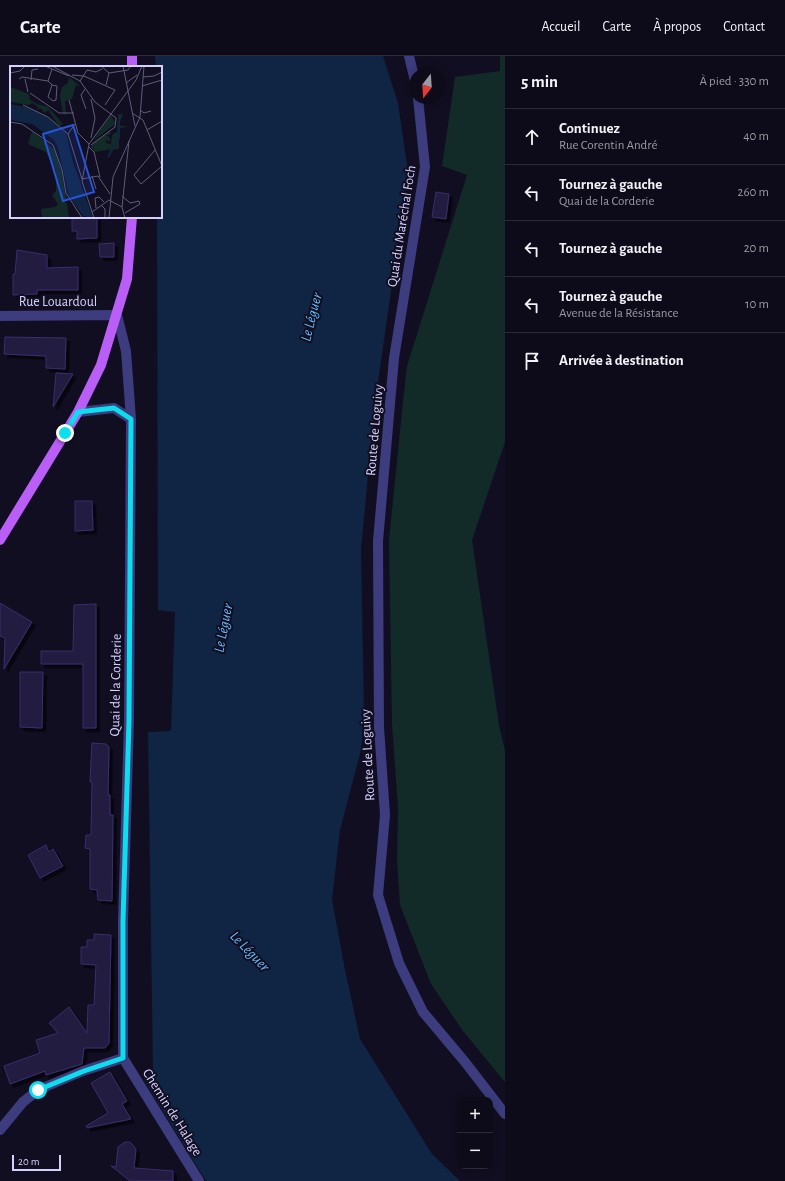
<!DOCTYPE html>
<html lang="fr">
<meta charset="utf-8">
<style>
:root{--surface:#0d0a19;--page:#1b1826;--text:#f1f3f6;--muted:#9a9aa2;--line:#2d2b38}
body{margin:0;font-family:"Alegreya Sans",sans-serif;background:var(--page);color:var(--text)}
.controls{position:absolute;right:12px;bottom:12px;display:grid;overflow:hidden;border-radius:8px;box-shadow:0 2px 10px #0003}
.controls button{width:36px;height:36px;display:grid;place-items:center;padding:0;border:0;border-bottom:1px solid var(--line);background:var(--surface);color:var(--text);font:20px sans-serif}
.compass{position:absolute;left:409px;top:12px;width:36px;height:36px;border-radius:50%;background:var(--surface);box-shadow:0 2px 10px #0003;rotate:197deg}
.scale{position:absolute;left:12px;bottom:10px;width:49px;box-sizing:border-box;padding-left:4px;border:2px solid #d5d1fd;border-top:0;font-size:11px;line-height:14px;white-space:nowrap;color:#d5d1fd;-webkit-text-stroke:3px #110e21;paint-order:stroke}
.stop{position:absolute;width:12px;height:12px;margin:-9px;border:3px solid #0cdeee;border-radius:50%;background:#fff}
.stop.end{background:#0cdeee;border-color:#fff;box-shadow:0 1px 4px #0008}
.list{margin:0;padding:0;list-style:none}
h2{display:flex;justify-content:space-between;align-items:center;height:52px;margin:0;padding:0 16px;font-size:17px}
h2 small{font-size:13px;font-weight:400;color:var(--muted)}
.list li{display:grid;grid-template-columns:26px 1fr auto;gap:12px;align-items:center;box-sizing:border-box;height:56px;padding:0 16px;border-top:1px solid var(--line)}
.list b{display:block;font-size:15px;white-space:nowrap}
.list p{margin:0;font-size:13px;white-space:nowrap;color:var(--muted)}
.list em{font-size:13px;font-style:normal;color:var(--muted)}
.icon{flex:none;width:22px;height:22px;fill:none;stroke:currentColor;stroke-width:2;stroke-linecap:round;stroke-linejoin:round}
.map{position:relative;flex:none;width:505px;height:1125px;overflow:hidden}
header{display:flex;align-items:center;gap:24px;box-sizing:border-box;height:56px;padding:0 20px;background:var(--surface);border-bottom:1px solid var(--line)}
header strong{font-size:19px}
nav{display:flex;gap:22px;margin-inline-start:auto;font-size:14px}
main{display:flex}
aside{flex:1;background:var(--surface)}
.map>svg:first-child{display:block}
.green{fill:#122b29}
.water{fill:#102544}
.building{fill:#221b41;stroke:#392f6c;filter:url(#shadow)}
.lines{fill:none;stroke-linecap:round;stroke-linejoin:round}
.minor{stroke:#3c3c7e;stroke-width:10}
.major{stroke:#b95ef7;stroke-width:10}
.route{stroke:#0cdeee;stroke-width:5}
.labels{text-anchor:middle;stroke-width:4;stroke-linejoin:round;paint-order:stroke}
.street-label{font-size:14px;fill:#d5d1fd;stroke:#110e21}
.water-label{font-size:15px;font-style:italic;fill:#64b8f7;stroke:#110e21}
.inset-river{fill:none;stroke:#102544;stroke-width:2}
.inset-road{fill:none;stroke:#5f5c79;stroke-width:1}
.view{fill:#2655da;fill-opacity:0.15;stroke:#2655da;stroke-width:2}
.inset-edge{fill:none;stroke:#d5d1fd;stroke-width:2}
</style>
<header>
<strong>Carte</strong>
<nav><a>Accueil</a><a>Carte</a><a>À propos</a><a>Contact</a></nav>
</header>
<main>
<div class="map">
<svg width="505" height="1125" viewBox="0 0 505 1125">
<defs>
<filter id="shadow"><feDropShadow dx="3.5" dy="3.5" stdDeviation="0" flood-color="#0009"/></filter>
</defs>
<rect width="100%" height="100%" fill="#110e21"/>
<!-- green -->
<path class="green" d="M500 0H505V386L472 484 499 669 505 695V1026L463 975 431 928 400 849 397 804 398 752 392 668 389 484 403 346 407 310 467 119 442 110 455 21 500 15Z"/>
<!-- water -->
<path class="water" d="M155 0H383L398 47 408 116 375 347 361 493 364 657 361 694 340 774 332 844 345 914 360 983 432 1098 460 1125H206L144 1024 153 1013 148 676 171 675 175 556 158 554 157 161H161V11H156Z"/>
<!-- building -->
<path class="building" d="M436 136 449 138 446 163 432 161Z
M72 161H97V182L77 183V175H72Z
M114 187V201H100L99 188Z
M17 194 47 199V212L78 211V234H37V238L13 239V218H15Z
M5 281 66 282 65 313 46 312V300L4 298Z
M56 317 73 318 53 351Z
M75 445H92L93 474 75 475Z
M0 547 32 566 4 613 5 582 0 580Z
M96 548V672H83V608H41V595H73L74 549Z
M20 616H43L42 672 20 671Z
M92 687 106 688 109 691 108 739H110V759H113L112 845 98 844 97 834 90 833V793L85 792 86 779H91L92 726H90Z
M46 789 49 796 53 793 63 810 40 822 28 799Z
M94 878 111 879 109 987 105 992H84L82 1008 46 1019 45 1015 10 1028 4 1010 40 997 36 984 58 977 49 967 69 951 87 977 88 949H94L96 909 81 908V891H87V884H94Z
M110 1016 127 1045 122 1048 131 1063 87 1072 86 1070 108 1057 91 1027Z
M125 1086H130L136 1093 134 1112 173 1115V1125H130L111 1110 116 1111 118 1091Z"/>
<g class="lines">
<!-- minor -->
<path class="minor" d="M409 0 415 25
M418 42 425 111 394 302 378 485 379 671 385 759 378 839 399 907 423 956 465 1006 505 1058
M0 260 117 259 126 295 131 363 129 665 123 865V1002
M78 356 114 352 131 363
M123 1002 199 1125
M0 1074 23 1046 38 1034 83 1015 123 1002"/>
<!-- major -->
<path class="major" d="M132 0V11
M0 484 78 356 101 309 127 223 132 161"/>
</g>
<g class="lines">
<!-- route -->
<path class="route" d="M38 1034 84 1015 123 1002V865L129 665 131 363 114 352 78 356 65 377"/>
</g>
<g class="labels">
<!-- street labels -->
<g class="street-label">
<text transform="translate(401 170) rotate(-81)" y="5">Quai du Maréchal Foch</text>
<text x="58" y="250">Rue Louardoul</text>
<text transform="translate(374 374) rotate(-85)" y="5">Route de Loguivy</text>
<text transform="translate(115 629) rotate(-89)" y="5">Quai de la Corderie</text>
<text transform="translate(367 699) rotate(-93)" y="5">Route de Loguivy</text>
<text transform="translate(173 1056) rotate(58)" y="5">Chemin de Halage</text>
</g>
<!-- water labels -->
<g class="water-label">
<text transform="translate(311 261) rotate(-76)" y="5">Le Léguer</text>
<text transform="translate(223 572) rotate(-79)" y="5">Le Léguer</text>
<text transform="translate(250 895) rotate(46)" y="5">Le Léguer</text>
</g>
</g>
<!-- overview -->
<g transform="translate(10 10)">
<rect width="152" height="152" fill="#110e21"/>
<path d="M59 11 71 21 66 19 62 33 55 35 56 49 53 48 50 30 52 21 58 17ZM0 21 19 28 20 34 27 38 38 41 53 58 49 60 38 44 35 47 30 42 27 44 28 41 22 37 19 39 0 36ZM113 47 109 59 118 61 109 62V83L98 84V81L97 84 85 86 81 81 84 76 101 65 100 69H96L100 72V76L96 74V77L101 78 102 69 107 66 108 50ZM101 49 105 58 83 75ZM22 65 44 83 51 104 56 133 53 134 57 138 59 152H32L31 143 45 141 48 138 42 129 46 125V106L36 86 18 78Z" fill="#122b29"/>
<path d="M0 38 16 41 36 50 56 67 63 96 83 152 73 150 59 130 48 82 44 74 22 58 0 54Z" fill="#102544"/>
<path class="inset-river" d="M98 91 109 72V48"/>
<path class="inset-road" d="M35 0 59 10M42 0 70 15 85 36 106 52 105 61 81 79M91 0 99 7 118 4 121 0M113 0 125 60M0 7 10 5 15 0M62 9 74 10 105 24 95 39M133 11 144 10 152 6M9 13 12 11 38 15 42 3M15 13 18 26M21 14 22 4 28 3M38 15 42 19 38 31 43 35 46 34 47 20 42 19M70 15 77 4 86 6 92 3M116 17 127 9M96 19 99 7M132 20 152 14M75 23 71 29 76 43M20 27 49 47H64M81 33 85 52 81 72M59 34 68 67 79 78M13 39 38 51 58 68M130 44 134 47 141 45M122 47 133 54 152 100M0 56 12 58 43 79 52 104 56 127 72 152M137 64 152 55M58 68 72 113 88 110 100 128M58 68 65 58M79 81 84 86 90 111M145 84 124 109 131 118 152 100M82 110 86 123M112 130 120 137 129 135 130 138 115 147M99 134 112 141 115 152M91 139 95 143V152M112 141 119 75M86 142 85 132 89 131 94 136M82 146 99 134M84 152 72 115 79 78 126 14 132 0M99 152 103 111 130 51 134 0"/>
<path class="view" d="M63 59 84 126 53 135 33 68Z"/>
<rect width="152" height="152" class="inset-edge"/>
</g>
</svg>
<div class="controls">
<button>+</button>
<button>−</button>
</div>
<svg class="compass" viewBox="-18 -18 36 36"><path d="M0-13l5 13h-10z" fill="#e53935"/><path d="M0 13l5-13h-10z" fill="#9a9aa2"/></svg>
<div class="scale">20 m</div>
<div class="stop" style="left:38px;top:1034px"></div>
<div class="stop end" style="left:65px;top:377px"></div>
</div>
<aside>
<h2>5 min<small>À pied · 330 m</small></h2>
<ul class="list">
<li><svg class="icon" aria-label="ahead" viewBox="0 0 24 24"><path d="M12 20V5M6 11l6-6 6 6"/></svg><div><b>Continuez</b><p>Rue Corentin André</p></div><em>40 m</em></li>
<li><svg class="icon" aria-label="left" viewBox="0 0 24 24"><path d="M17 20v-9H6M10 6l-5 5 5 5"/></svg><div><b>Tournez à gauche</b><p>Quai de la Corderie</p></div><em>260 m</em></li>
<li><svg class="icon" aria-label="left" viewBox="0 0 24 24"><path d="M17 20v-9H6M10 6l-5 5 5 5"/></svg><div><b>Tournez à gauche</b></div><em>20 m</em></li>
<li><svg class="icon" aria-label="left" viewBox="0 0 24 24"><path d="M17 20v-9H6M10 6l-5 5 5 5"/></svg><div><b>Tournez à gauche</b><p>Avenue de la Résistance</p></div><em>10 m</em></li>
<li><svg class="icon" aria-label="arrive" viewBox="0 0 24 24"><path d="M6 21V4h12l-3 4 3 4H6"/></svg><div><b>Arrivée à destination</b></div></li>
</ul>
</aside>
</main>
